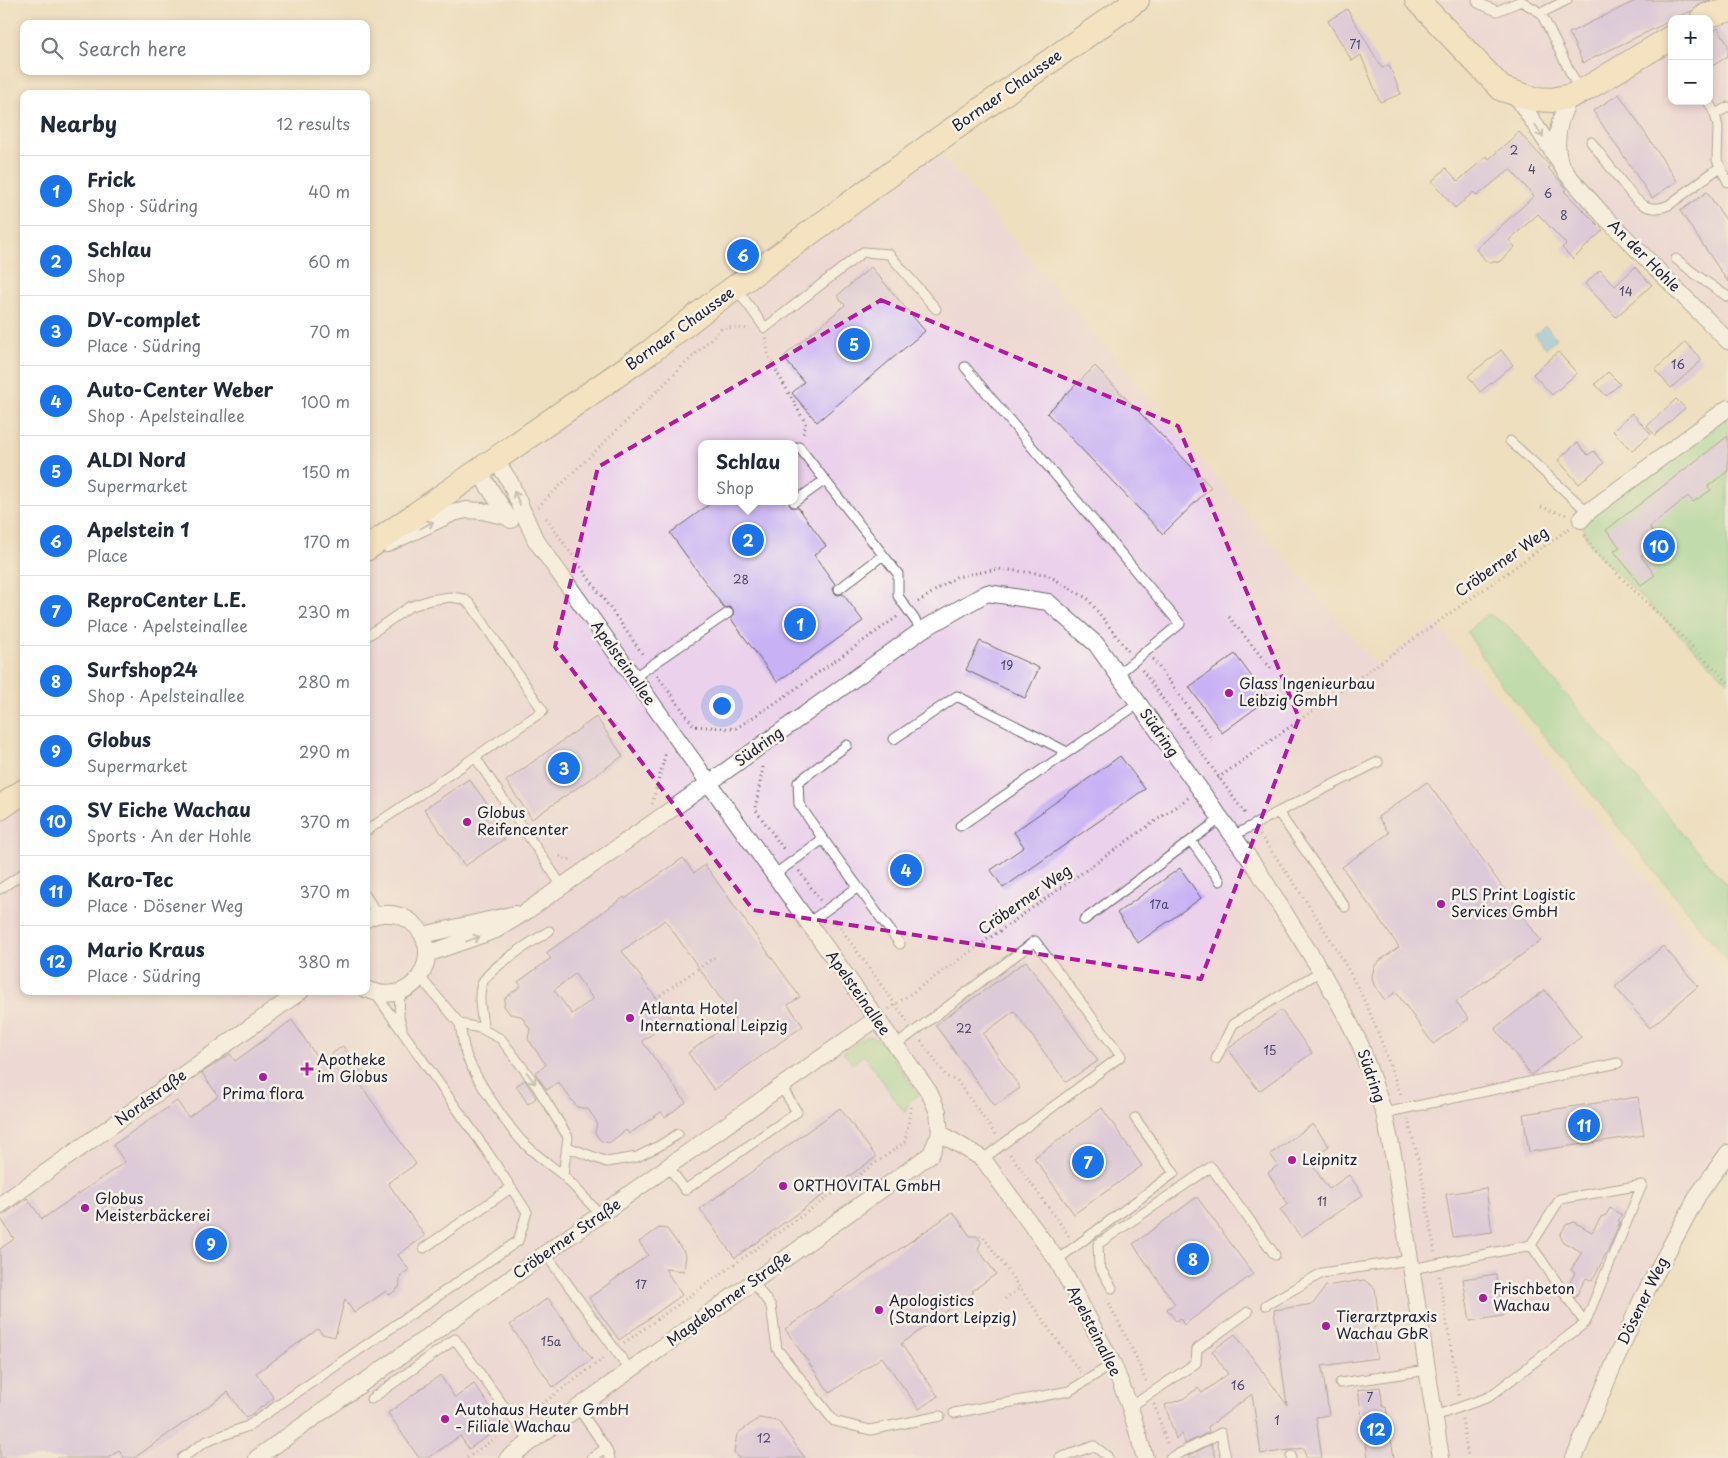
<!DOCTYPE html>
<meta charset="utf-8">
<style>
:root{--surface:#fff;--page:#f2f2f3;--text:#1f2937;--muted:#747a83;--line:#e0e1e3;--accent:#1a73e8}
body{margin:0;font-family:"Playpen Sans",sans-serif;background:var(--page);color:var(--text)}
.controls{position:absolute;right:15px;top:15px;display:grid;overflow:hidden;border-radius:10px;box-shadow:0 2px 8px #0003}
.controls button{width:45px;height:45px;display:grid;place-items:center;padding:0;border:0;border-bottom:1px solid var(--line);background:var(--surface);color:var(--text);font:25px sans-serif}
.you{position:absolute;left:721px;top:705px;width:18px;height:18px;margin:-12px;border:4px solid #fff;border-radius:50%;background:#1a73e8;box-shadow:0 0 0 8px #1a73e833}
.badge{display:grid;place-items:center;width:32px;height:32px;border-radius:50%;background:var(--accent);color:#fff;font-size:16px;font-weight:700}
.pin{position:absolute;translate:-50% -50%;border:2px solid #fff;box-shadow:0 1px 5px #0006}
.popup{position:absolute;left:698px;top:440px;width:100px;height:65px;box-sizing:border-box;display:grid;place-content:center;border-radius:10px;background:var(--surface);filter:drop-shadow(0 1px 4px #0005);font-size:16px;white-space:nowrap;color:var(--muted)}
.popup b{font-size:19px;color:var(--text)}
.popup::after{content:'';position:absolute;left:50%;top:100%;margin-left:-10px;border:10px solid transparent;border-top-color:var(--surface)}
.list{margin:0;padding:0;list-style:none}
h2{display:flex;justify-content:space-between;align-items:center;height:65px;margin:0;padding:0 20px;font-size:21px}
h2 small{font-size:16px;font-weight:400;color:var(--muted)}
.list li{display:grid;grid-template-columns:32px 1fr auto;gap:15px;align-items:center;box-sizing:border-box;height:70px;padding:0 20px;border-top:1px solid var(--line)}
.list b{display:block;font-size:19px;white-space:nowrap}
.list p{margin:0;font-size:16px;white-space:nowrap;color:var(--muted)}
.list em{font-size:16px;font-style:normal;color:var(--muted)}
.icon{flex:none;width:28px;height:28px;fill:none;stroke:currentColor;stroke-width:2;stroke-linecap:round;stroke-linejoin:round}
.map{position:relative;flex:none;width:1728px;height:1458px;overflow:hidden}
.search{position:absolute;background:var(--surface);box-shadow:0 2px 8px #0003;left:20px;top:20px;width:350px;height:55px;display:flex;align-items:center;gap:12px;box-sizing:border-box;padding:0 18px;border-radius:10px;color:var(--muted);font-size:19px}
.panel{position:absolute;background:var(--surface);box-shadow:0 2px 8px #0003;left:20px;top:90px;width:350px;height:905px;border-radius:10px}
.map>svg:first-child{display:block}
.built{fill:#ebd1eb;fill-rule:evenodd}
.green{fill:#8bd794;stroke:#567c68}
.water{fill:#74bfed;stroke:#4b7094}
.building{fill:#c8b1f5;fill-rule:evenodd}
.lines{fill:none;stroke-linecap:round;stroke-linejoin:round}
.lane-casing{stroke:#696469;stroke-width:11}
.street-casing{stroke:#696469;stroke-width:18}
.secondary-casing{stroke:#696469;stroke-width:26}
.path{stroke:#696469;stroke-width:3;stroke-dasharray:1 4;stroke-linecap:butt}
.lane{stroke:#fff;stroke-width:9}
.street{stroke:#fff;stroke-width:16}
.secondary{stroke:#fae7c3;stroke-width:24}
.oneway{stroke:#9c9ca7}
.marked{fill:none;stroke:#b5179e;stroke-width:4;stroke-dasharray:10 6;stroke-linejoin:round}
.poi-dot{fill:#b5179e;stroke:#f7f3e8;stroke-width:2}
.labels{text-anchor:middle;stroke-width:5;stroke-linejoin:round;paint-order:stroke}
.number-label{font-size:12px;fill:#4c466a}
.street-label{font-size:15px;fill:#22223b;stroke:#f7f3e8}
.poi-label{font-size:15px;fill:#22223b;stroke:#f7f3e8;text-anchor:start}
</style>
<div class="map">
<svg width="1728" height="1458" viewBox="0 0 1728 1458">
<rect width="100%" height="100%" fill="#f7f3e8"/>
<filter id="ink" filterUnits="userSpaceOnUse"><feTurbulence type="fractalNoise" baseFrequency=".02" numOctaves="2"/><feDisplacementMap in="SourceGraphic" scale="10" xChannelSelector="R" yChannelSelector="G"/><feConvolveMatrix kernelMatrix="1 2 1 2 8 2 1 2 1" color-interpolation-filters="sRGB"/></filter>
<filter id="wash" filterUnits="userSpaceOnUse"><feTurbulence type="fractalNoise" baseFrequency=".0096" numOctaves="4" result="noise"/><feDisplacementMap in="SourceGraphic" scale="20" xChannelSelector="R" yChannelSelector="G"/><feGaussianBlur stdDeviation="1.12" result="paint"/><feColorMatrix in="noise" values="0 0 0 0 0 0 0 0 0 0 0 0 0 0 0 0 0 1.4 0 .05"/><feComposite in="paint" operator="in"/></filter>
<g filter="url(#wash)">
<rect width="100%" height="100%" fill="#eedfbf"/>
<!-- built -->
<path class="built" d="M1417 0H1728V341L1562 168 1563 113 1516 95ZM1672 19H1709V101H1672Z
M932 144 1376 665 1436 623 1728 981V1153L1698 1195 1574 1458H0V808L24 791V991H366V549ZM702 444H794V501H702Z"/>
<!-- green -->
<path class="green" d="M1728 408V682L1596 553 1586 538 1581 520Z
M1489 614 1509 627 1728 887V961L1492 672 1467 632 1482 618Z
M871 1036 882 1043 919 1095 908 1103 905 1113 864 1055 852 1064 843 1052 865 1037Z"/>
<!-- water -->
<path class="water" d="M1545 325 1557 339 1546 348 1535 335Z"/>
<g id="blocks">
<!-- building -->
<path class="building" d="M1637 0H1711L1701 3 1692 11 1672 19V20L1583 63 1569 33Z
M1347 9 1382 68 1389 65 1401 94 1380 102 1361 55 1352 61 1328 21Z
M1718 28 1728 44V56L1709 68V33Z
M1619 94 1677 181 1652 198 1593 111Z
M1519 132 1550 166 1548 168 1567 189 1564 191 1603 230 1573 259 1562 248 1566 244 1538 214 1509 240 1515 247 1499 262H1487L1476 249 1534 196 1510 169 1477 196 1474 192 1455 208 1432 181 1446 168 1458 181 1487 156 1489 159Z
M1707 192 1728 223V282L1680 211Z
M871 267 925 331 817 422 792 393 804 382 783 357 845 305 837 296Z
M1635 267 1652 285 1616 317 1585 284 1600 270 1615 286Z
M1685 342 1702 360 1671 388 1655 370Z
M1501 350 1513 365 1480 392 1468 376Z
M1558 352 1577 373 1552 395 1533 374Z
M1095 366 1211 487 1163 534 1047 413Z
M1608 372 1620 384 1606 396 1595 384Z
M1676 399 1685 408 1655 435 1647 426Z
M1632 413 1651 434 1632 451 1613 431Z
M1728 436V471L1708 486 1711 490 1693 502 1688 496 1650 527 1657 545 1641 556 1655 575 1641 585 1614 551 1620 547 1606 530Z
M1577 443 1588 455 1594 451 1604 463 1579 484 1558 460Z
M714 501H788L791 507H798L826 546 814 555 835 584 833 587 834 592 837 595 843 594 863 621 777 682 731 619 734 615 733 609 728 607 724 608 670 533Z
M980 641 1039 668 1025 698 966 670Z
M1235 654 1268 699 1222 733 1189 687Z
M596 717 623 756 532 819 506 781Z
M1120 756 1145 789 1003 888 991 870 1024 847 1014 832Z
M469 779 510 835 465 866 424 809Z
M1427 782 1541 941 1456 1002 1469 1019 1433 1044 1396 992 1385 1000 1374 985 1372 977 1374 967 1379 961 1399 947 1342 867 1389 833 1378 817Z
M683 858 694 873 705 865 800 997 788 1005 803 1026 714 1090 688 1053 735 1019 665 920 622 951 672 1020 642 1041 686 1102 665 1117 661 1112 629 1134 626 1130 609 1143 601 1141 595 1133 597 1122 588 1109 577 1107 558 1082 547 1090 535 1073 546 1065 528 1039 530 1029 521 1016 510 1014 504 1006 505 998 521 986 518 982 551 958 546 953 624 897 625 899ZM575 974 593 999 572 1014 554 990Z
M1180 868 1201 898 1138 943 1117 913Z
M1663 946 1698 986 1650 1028 1615 987Z
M1026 961 1098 1061 1066 1082 1014 1011 983 1034 1020 1088 995 1106 935 1025Z
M1545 990 1581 1037 1531 1075 1495 1028Z
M1281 1010 1312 1053 1259 1091 1228 1049Z
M292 1020 320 1062 343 1046 362 1073 356 1078 416 1164 388 1183 425 1236 398 1255 409 1270 401 1275 399 1288 389 1295 386 1291 354 1313 345 1299 335 1337 322 1334 318 1329 256 1373 274 1398 246 1418 228 1392 134 1458H124L119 1451 108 1458H0V1249L14 1239 0 1217 27 1198 42 1219 125 1162 113 1145 177 1101 188 1117 218 1096 202 1073 230 1054 235 1061Z
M525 1080 536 1098 528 1104 516 1086Z
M1638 1097 1644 1135 1529 1152 1523 1114Z
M840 1108 876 1157 735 1258 700 1209Z
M1102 1108 1142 1166 1074 1214 1034 1158Z
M1313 1124 1329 1146 1309 1161 1329 1189 1349 1175 1363 1195 1301 1237 1280 1210 1288 1204 1268 1173 1278 1165 1270 1154Z
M1486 1188 1492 1232 1453 1237 1446 1194Z
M1197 1197 1253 1274 1184 1325 1180 1318 1176 1321 1167 1309 1175 1304 1133 1244Z
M1610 1208 1622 1215 1618 1221 1620 1222 1609 1248 1592 1281 1586 1278 1575 1298 1567 1287 1575 1273 1571 1270 1582 1252 1563 1242 1560 1235 1566 1225 1574 1222 1592 1232 1601 1217 1606 1215Z
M953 1212 970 1236H977L981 1242 978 1249 996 1274 972 1291 974 1292 901 1344 938 1396 919 1409 882 1357 830 1393 785 1329Z
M659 1228 667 1229 686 1255 684 1271 665 1269 682 1295 619 1340 589 1298 648 1255 639 1242Z
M1496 1274 1503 1316 1470 1321 1463 1279Z
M1364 1280 1375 1288 1379 1321 1372 1331 1377 1358 1322 1366 1329 1415 1316 1417 1322 1458H1306L1304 1448 1261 1454 1252 1394 1208 1427 1209 1432 1185 1444 1182 1434 1176 1439 1165 1405 1183 1399 1198 1388 1202 1393 1228 1374 1212 1351 1235 1334 1287 1405 1274 1310 1313 1304 1326 1286Z
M548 1298 592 1359 553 1387 510 1325Z
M440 1375 455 1398 474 1384 503 1425 469 1449 460 1436 428 1458H419L388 1413Z
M1380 1387 1383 1407H1386L1394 1458H1368L1358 1390Z
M759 1418 778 1421 805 1458H738L734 1452 737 1434Z
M1212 1444 1216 1458H1189L1188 1456Z"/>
</g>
</g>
<g filter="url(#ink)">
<use href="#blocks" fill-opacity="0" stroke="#696469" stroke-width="1"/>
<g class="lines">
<!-- lane casing -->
<g class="lane-casing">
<path id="lane" d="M1477 0 1478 3 1497 11 1521 1 1541 13 1580 92
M1541 13 1567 0
M1708 101 1715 114 1718 127 1717 160 1728 182
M1715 114 1728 107
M1591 142 1631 194C1642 207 1653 212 1669 205L1720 167
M1676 259 1699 277 1728 297
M736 288 765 328 863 252 889 254 936 309
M965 367 1180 624 1118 674
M1510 441 1588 512
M799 447 898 574V596L922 630
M794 502 825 480
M839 589 883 555
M366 637 409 607 430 600 450 597 464 599 472 606 543 711 366 831
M633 678 728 613
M894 739 957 696 1067 752
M475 757 562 886
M1278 812 1378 762
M960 826 1138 704
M1233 836 1278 812 1345 907
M823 839 799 804 798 782 847 745
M1191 841 1220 881
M774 875 823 839 858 887
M0 889 24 873
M366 896 377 914
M1084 920 1220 819
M808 923 858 887 900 944
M420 977 460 1024 480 1028 501 1039 536 1085 568 1137 563 1175 601 1215
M400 992 399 1017 402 1028
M460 1024C462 1035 463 1047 467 1057 478 1082 502 1118 519 1138 532 1152 548 1164 563 1175
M484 1030C482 1017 476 992 484 980 495 964 532 942 549 931
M895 1046 1035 941 1121 1056 983 1159
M1216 1059 1233 1024 1321 971
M1384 1113 1618 1063
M567 1147 607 1162 637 1157 659 1146 678 1134
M669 1167 685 1190 797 1112 781 1086
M424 1248 511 1188
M545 1253 630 1370
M1057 1260 1174 1173 1135 1118
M1412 1269 1531 1245 1560 1199 1642 1185 1585 1323 1531 1245
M753 1282 771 1306 777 1349 834 1421 870 1430 940 1416
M1112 1288 1099 1266 1098 1244 1211 1167 1275 1255
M1266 1305 1322 1273 1410 1260
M1340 1383 1428 1370
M371 1399 455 1339 530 1442
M1130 1407 1196 1363 1197 1349 1248 1312
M578 1408 606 1448 610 1458
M954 1413 1069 1391 1113 1364
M1435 1416 1489 1397 1585 1323
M1291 1456V1458
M182 1458 205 1442 248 1426 518 1241 527 1212 484 1147 375 993
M592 1458 606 1448
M1060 1458 1094 1446 1107 1456 1108 1458
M1170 1458 1221 1433 1226 1458"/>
</g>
<!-- street casing -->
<g class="street-casing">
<path id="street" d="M1516 95 1567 174 1603 215 1728 341
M1559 159C1554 138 1560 115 1571 96
M496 460 510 482 535 539 929 1092 938 1112 940 1133
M479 472 508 517 511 520
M1581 520 1588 512 1728 408
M387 544 453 513 466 510 482 511 508 517
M366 919C378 913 391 912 403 917 451 940 421 1013 366 989
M423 935 515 914
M427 954 496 930 527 911 709 783 922 630 987 593 1048 602 1096 644 1259 872 1321 971 1345 1014 1360 1044 1384 1113 1395 1164 1441 1458
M940 1133 983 1159 1057 1260 1113 1364 1130 1407 1145 1458
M0 1205 301 991
M257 1458 876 1019
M508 1458 931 1154 940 1133
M1574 1458 1641 1301 1698 1195 1728 1153"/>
</g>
<!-- secondary casing -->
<g class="secondary-casing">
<path id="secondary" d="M1417 0 1502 89 1534 99 1552 100 1571 96 1586 89 1672 37
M1702 19 1708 15 1728 10
M366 549 650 352 712 304 932 144 1137 0
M0 808 24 791"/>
</g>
<!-- path -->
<path class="path" d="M766 338 768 356 806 424 802 437
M538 507 723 327 750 329
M1541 507 1567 515
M546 518 644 656
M1585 535 1596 553 1728 682
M918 602 956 577 998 569 1046 574 1088 599 1128 651
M1229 617 1273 671
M1153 659 1212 740
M1142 670 1246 815
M657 675 694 726 735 729 778 701 897 617
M763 767 755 809 785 851
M1218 778 1570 528
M652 804 666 752
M1260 835C1298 888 1335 941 1364 1000 1379 1031 1389 1064 1401 1096
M560 856 566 860 570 859
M799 871 820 900
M834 919 908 1022
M656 998 715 957
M889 1009 1188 798
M921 1041 947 1077 957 1081 996 1135
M1408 1119 1420 1167 1435 1252
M1010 1154 1069 1236
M980 1236 982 1235 1080 1372
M1439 1276 1459 1396
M1005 1299 1020 1288
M1107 1299 1136 1357 1146 1382
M624 1343 905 1142 911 1106
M1154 1404 1168 1446
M526 1416 605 1357
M1462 1419 1468 1458
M467 1458 506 1430"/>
<!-- lane -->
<use href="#lane" class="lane"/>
<!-- street -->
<use href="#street" class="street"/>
<!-- secondary -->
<use href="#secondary" class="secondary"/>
</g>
<!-- one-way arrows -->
<defs><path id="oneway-shaft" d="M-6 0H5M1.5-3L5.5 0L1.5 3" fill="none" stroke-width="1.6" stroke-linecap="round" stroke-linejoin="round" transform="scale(1.25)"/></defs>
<g class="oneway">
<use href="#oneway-shaft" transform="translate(1539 131) rotate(58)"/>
<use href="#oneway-shaft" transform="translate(517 498) rotate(-114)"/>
<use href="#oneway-shaft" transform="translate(427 525) rotate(-27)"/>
<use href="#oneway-shaft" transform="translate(473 939) rotate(-20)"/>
<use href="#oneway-shaft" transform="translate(531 1078) rotate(53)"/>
</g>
</g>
<!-- marked area -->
<path d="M0 0H1728V1458H0ZM881 300 1178 426 1299 718 1201 979 753 910 555 647 598 467Z" fill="#eedfbf" fill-opacity=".55" fill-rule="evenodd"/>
<path class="marked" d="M881 300 1178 426 1299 718 1201 979 753 910 555 647 598 467Z"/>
<!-- markers -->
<g class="poi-dot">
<circle cx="1229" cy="693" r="5"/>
<circle cx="467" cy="822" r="5"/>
<circle cx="1441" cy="904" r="5"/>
<circle cx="630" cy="1018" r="5"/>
<path d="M304.5 1061.5h5v5h5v5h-5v5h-5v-5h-5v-5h5z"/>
<circle cx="263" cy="1077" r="5"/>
<circle cx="1292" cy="1160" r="5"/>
<circle cx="783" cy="1186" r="5"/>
<circle cx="85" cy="1208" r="5"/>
<circle cx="1483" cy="1298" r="5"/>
<circle cx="879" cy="1310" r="5"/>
<circle cx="1326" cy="1326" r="5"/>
<circle cx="445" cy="1419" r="5"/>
</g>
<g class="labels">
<!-- number labels -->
<g class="number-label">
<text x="1355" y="49">71</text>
<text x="1514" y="155">2</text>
<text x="1532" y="174">4</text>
<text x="1548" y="198">6</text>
<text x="1564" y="220">8</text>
<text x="1626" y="296">14</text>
<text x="1678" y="369">16</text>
<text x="741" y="584">28</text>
<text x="1007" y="670">19</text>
<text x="1159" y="909">17a</text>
<text x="964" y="1033">22</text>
<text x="1270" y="1055">15</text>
<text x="1322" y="1206">11</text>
<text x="641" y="1289">17</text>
<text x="551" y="1346">15a</text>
<text x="1238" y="1390">16</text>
<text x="1370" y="1402">7</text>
<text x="1277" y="1425">1</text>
<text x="764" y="1443">12</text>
</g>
<!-- street labels -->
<g class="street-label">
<text transform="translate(1007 91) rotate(-35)" y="5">Bornaer Chaussee</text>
<text transform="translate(1644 256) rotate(45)" y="5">An der Hohle</text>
<text transform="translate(680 329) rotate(-36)" y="5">Bornaer Chaussee</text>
<text transform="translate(1502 562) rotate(-35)" y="5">Cröberner Weg</text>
<text transform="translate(623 663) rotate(55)" y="5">Apelsteinallee</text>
<text transform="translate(1159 733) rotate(55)" y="5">Südring</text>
<text transform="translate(759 747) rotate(-36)" y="5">Südring</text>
<text transform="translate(1025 900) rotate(-35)" y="5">Cröberner Weg</text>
<text transform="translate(858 993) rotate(55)" y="5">Apelsteinallee</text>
<text transform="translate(1371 1076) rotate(71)" y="5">Südring</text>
<text transform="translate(151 1098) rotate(-36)" y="5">Nordstraße</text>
<text transform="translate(567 1239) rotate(-35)" y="5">Cröberner Straße</text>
<text transform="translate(729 1299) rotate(-36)" y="5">Magdeborner Straße</text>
<text transform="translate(1643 1301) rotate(-64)" y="5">Dösener Weg</text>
<text transform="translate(1094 1331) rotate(63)" y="5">Apelsteinallee</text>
</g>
<!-- poi labels -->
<g class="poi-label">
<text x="1239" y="689">Glass Ingenieurbau<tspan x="1239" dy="17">Leibzig GmbH</tspan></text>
<text x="477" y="818">Globus<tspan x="477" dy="17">Reifencenter</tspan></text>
<text x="1451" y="900">PLS Print Logistic<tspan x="1451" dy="17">Services GmbH</tspan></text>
<text x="640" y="1014">Atlanta Hotel<tspan x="640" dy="17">International Leipzig</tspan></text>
<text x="317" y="1065">Apotheke<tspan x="317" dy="17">im Globus</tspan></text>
<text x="263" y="1099" text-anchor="middle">Prima flora</text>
<text x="1302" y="1165">Leipnitz</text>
<text x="793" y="1191">ORTHOVITAL GmbH</text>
<text x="95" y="1204">Globus<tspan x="95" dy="17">Meisterbäckerei</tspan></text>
<text x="1493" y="1294">Frischbeton<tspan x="1493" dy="17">Wachau</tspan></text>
<text x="889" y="1306">Apologistics<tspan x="889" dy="17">(Standort Leipzig)</tspan></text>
<text x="1336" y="1322">Tierarztpraxis<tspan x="1336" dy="17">Wachau GbR</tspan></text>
<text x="455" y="1415">Autohaus Heuter GmbH<tspan x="455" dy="17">- Filiale Wachau</tspan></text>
</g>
</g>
</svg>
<div class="controls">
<button>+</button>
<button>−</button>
</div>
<div class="you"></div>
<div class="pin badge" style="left:800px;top:624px">1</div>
<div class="pin badge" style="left:748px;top:540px">2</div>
<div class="popup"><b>Schlau</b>Shop</div>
<div class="pin badge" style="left:564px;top:768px">3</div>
<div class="pin badge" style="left:906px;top:870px">4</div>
<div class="pin badge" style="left:854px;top:344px">5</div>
<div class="pin badge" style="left:743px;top:255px">6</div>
<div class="pin badge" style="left:1088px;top:1162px">7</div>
<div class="pin badge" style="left:1193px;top:1259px">8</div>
<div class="pin badge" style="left:211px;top:1244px">9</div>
<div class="pin badge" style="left:1659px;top:546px">10</div>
<div class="pin badge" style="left:1584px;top:1125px">11</div>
<div class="pin badge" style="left:1376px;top:1429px">12</div>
<div class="search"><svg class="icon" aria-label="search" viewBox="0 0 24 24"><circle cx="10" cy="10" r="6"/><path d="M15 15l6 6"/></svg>Search here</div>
<section class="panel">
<h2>Nearby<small>12 results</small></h2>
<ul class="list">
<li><span class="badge">1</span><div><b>Frick</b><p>Shop · Südring</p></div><em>40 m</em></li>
<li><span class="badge">2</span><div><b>Schlau</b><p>Shop</p></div><em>60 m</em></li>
<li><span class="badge">3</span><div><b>DV-complet</b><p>Place · Südring</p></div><em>70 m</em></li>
<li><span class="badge">4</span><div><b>Auto-Center Weber</b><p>Shop · Apelsteinallee</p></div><em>100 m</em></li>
<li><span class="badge">5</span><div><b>ALDI Nord</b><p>Supermarket</p></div><em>150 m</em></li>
<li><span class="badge">6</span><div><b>Apelstein 1</b><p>Place</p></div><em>170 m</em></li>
<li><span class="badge">7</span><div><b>ReproCenter L.E.</b><p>Place · Apelsteinallee</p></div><em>230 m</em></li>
<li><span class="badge">8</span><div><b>Surfshop24</b><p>Shop · Apelsteinallee</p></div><em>280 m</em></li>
<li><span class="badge">9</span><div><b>Globus</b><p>Supermarket</p></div><em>290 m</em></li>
<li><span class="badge">10</span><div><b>SV Eiche Wachau</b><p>Sports · An der Hohle</p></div><em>370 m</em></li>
<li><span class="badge">11</span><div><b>Karo-Tec</b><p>Place · Dösener Weg</p></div><em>370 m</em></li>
<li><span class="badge">12</span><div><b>Mario Kraus</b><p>Place · Südring</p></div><em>380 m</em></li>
</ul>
</section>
</div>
